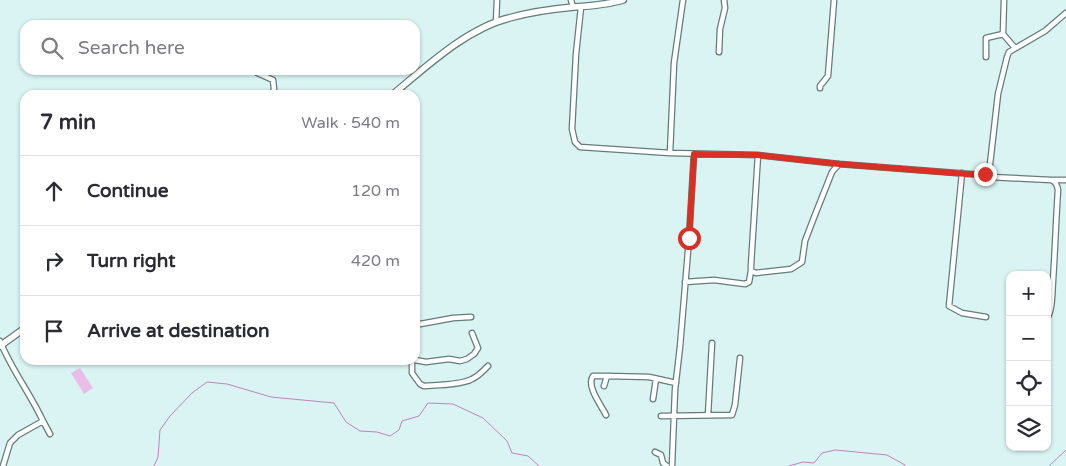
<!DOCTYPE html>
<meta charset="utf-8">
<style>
:root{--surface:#fff;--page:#f2f2f3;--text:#2b2b33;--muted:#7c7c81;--line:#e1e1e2}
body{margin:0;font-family:"Varela Round",sans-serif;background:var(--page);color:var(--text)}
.controls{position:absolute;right:15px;bottom:15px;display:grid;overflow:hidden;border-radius:10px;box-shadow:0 1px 4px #0004}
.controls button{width:45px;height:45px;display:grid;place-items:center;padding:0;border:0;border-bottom:1px solid var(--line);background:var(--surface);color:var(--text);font:25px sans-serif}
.stop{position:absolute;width:15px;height:15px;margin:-11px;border:4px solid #d93025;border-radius:50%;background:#fff}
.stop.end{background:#d93025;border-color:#fff;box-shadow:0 1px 5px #0008}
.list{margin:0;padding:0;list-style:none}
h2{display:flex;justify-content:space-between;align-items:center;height:65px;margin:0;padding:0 20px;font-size:21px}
h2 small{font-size:16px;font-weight:400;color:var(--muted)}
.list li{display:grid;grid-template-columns:32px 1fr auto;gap:15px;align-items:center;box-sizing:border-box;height:70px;padding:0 20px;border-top:1px solid var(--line)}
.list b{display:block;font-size:19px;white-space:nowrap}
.list em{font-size:16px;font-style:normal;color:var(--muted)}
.icon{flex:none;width:28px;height:28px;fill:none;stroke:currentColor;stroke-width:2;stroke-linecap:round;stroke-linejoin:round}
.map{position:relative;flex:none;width:1066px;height:466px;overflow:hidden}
.search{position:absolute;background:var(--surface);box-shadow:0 1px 4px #0004;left:20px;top:20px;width:400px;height:55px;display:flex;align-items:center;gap:12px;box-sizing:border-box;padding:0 18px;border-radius:15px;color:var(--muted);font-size:19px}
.panel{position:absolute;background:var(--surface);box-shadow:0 1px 4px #0004;left:20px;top:90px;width:400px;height:275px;border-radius:15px}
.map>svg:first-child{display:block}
.garden{fill:#e8bee8}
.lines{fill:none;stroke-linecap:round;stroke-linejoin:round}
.stream{stroke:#bd85bd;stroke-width:1}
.minor-casing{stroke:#647c7b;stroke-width:7}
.major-casing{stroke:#647c7b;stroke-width:8}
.minor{stroke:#fff;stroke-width:4.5}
.major{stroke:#fff;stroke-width:5.5}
.route{stroke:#d93025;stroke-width:6}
</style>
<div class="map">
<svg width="1066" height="466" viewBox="0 0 1066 466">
<rect width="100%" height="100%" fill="#d9f4f3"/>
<!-- garden -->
<path class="garden" d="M80 368 93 388 84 394 71 373Z"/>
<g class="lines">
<!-- stream -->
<path class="stream" d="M154 466 158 457 160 430 170 416 192 393 207 382 227 384 271 397 334 403 346 422 360 431 377 432 390 436 399 430 402 421 419 416 428 403 453 404 483 418 507 441 512 453 528 456 539 466
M789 466 803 462 814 463 822 453 835 450 887 455 905 465V466
M1049 466 1066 450"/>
<!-- minor casing -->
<g class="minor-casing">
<path id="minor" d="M571 0 573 7
M1004 0 1003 34 1015 48
M581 7 576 54 572 129 575 142 580 147 670 153 758 155 839 164 983 175 989 173 998 94 1007 57 1009 52 1045 31 1066 13
M496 22 497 0
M719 52 720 29 725 8 724 0
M986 57V38L1003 34
M251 70 273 80 274 89 272 95
M820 88V86L828 76 834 0
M670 153 674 63 683 0
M758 155 751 265V271L756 273 791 269 802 262 805 241 813 220 832 172 839 164
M962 173 949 306 962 313 986 317
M985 174 990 177 1051 180C1056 182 1057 185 1058 190 1056 220 1055 250 1053 281 1052 293 1053 308 1047 319
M1052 180H1066
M685 282 714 280 745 284 749 282 751 271
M415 325 453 318 471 317
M0 341C11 369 30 393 43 421L18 435 10 443 3 466
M412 360V373L420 384 424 386C437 385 462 385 472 379 479 376 483 371 488 366
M415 360 426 362 449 359 460 361 467 359 474 354 478 348 472 333
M604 386 607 376 649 377 676 383
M653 399 656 379
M606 415C601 405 586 386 593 376H607
M708 415 712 343
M661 416 732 415 735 405 740 358
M43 421 50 434
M655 452 661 455 663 463 667 466
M672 466 675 390 680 347 689 239 694 154"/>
</g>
<!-- major casing -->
<g class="major-casing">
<path id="major" d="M392 95C426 67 466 29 509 18 530 12 552 9 574 7 590 6 606 5 623 0
M0 346 25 328"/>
</g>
<!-- minor -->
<use href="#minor" class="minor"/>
<!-- major -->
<use href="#major" class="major"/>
</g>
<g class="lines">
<!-- route -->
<path class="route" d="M689 238 694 154 758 155 839 164 967 174H985"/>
</g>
</svg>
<div class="controls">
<button>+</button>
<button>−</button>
<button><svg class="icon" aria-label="locate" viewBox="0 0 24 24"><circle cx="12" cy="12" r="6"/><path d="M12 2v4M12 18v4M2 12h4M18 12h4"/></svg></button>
<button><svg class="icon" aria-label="layers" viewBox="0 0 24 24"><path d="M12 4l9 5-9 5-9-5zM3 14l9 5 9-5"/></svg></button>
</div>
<div class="stop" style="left:689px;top:238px"></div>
<div class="stop end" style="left:985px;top:174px"></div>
<div class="search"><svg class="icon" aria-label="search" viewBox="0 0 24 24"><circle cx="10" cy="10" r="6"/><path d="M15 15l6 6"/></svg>Search here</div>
<section class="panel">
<h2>7 min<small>Walk · 540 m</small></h2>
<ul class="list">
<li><svg class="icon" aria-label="ahead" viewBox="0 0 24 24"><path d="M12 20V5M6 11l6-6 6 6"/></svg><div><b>Continue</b></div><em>120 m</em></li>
<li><svg class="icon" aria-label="right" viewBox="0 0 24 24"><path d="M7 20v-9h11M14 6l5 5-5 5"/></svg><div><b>Turn right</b></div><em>420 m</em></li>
<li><svg class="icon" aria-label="arrive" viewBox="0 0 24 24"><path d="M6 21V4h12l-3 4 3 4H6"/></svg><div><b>Arrive at destination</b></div></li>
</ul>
</section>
</div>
